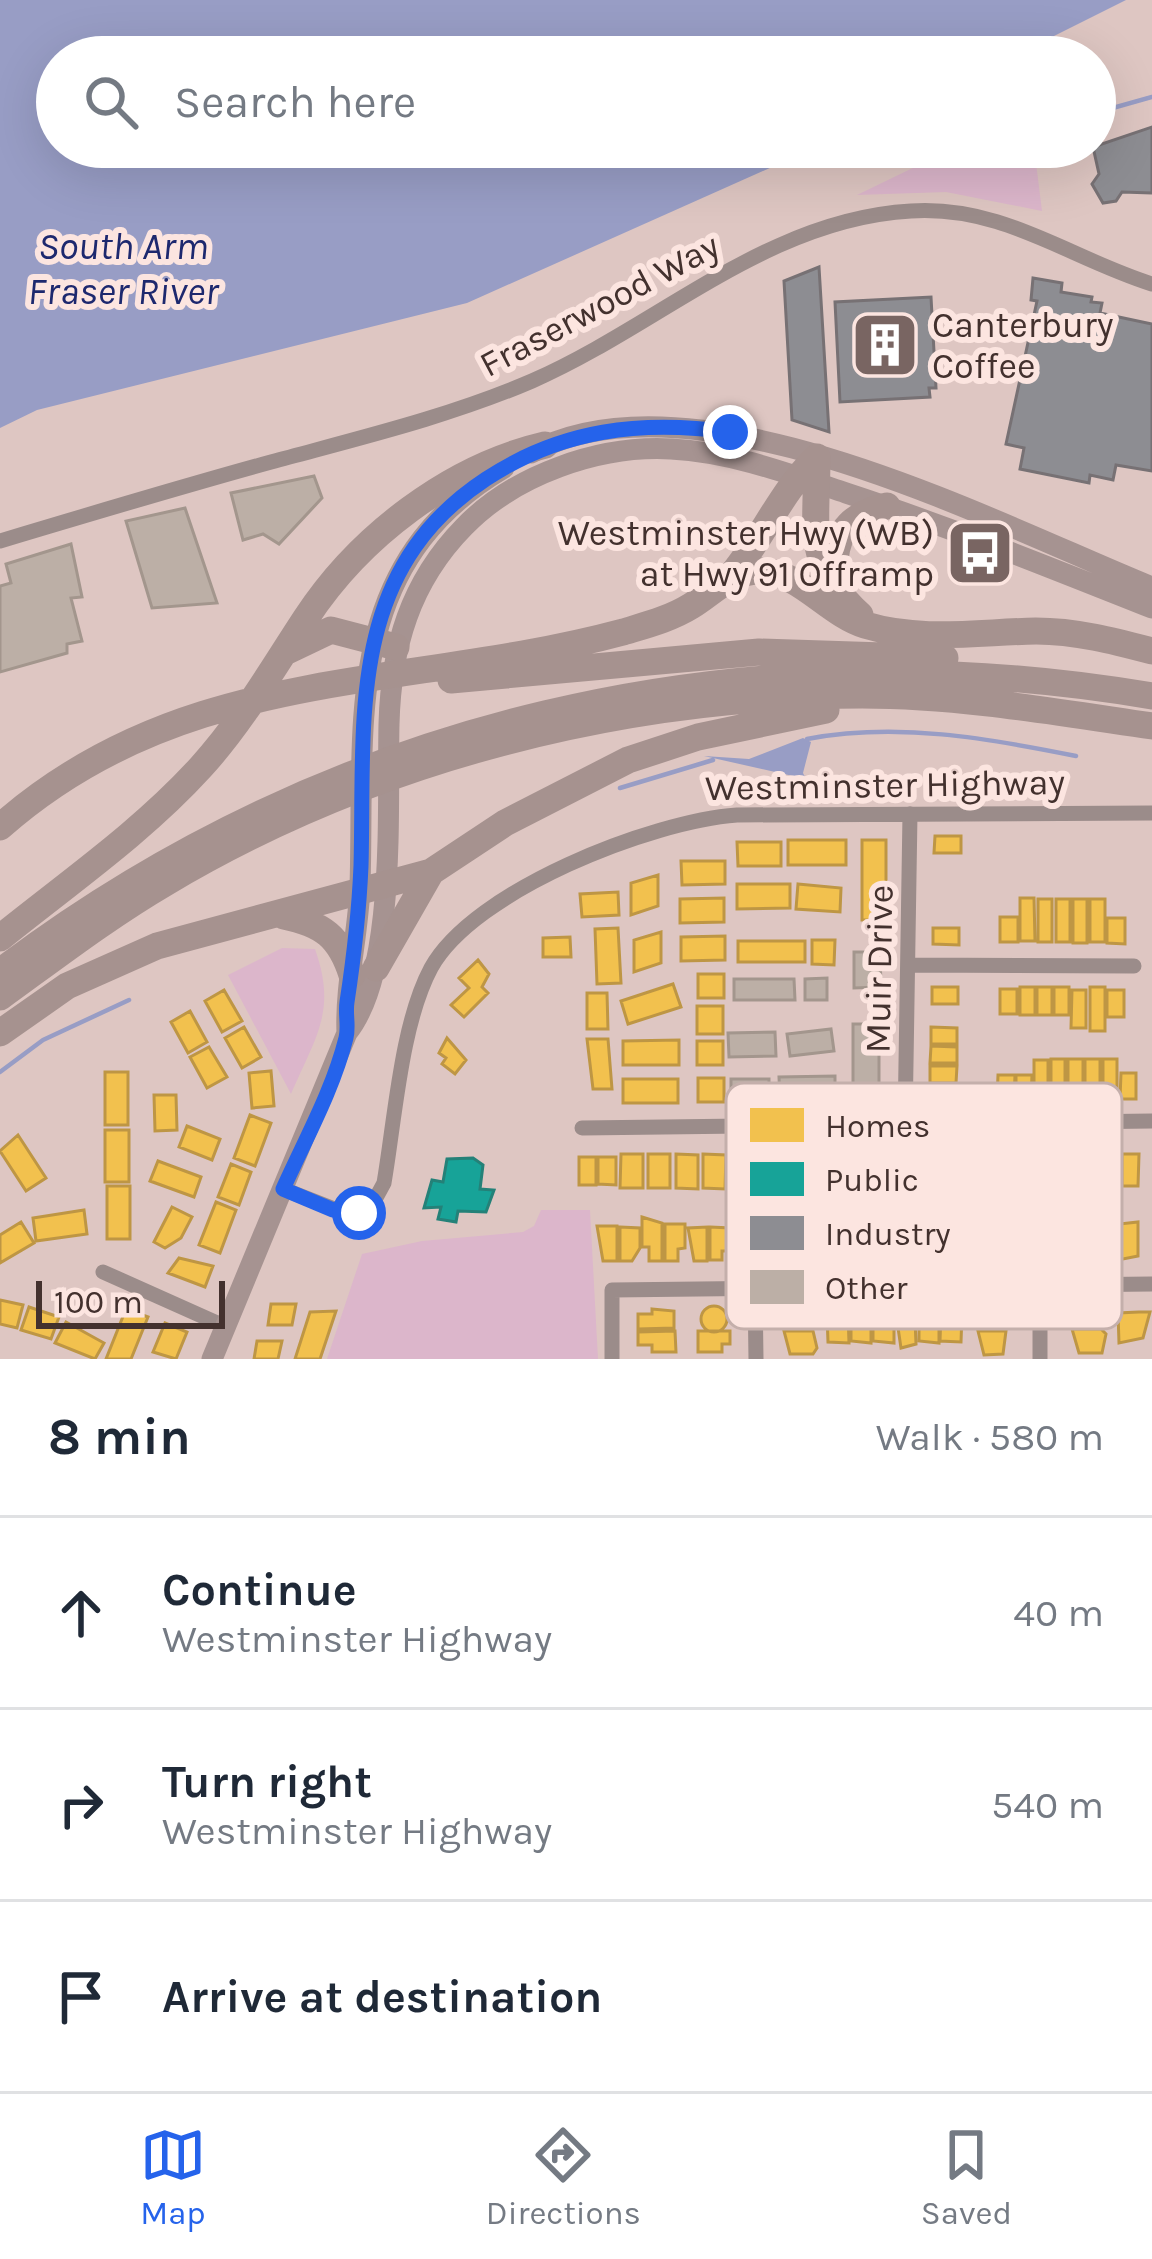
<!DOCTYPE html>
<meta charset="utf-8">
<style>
:root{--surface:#fff;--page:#f6f6f7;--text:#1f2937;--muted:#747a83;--line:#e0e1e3;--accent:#2563eb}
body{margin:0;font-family:Karla,sans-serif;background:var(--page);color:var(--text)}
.scale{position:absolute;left:36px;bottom:30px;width:189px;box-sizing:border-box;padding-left:12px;border:6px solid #43312e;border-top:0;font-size:33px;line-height:42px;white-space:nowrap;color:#43312e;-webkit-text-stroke:9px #fce5e0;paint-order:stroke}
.stop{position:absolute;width:36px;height:36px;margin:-27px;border:9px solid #2563eb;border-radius:50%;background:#fff}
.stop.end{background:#2563eb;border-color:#fff;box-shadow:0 3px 12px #0008}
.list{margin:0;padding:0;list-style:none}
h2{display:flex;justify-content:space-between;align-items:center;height:156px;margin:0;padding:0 48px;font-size:51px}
h2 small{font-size:39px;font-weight:400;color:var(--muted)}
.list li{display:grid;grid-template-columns:78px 1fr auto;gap:36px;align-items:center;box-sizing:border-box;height:192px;padding:0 48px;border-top:3px solid var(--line)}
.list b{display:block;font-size:45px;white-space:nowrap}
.list p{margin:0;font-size:39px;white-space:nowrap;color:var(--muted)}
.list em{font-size:39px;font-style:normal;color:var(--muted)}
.icon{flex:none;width:66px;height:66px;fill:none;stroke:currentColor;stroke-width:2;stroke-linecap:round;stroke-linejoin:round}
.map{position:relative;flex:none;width:1152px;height:1359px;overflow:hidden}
.search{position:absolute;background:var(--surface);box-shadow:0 12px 48px #0002;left:36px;right:36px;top:36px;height:132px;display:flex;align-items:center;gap:30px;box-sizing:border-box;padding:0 42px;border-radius:66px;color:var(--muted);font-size:45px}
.sheet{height:732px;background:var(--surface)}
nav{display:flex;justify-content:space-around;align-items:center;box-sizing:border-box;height:168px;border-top:3px solid var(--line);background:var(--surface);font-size:33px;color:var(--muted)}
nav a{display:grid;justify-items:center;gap:6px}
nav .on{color:var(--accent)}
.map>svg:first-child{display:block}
.green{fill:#dcb6cb}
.water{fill:#989dc5}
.homes{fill:#f2c14e;stroke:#be9644;stroke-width:3}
.public{fill:#17a398;stroke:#248178;stroke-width:3}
.industry{fill:#8d8d92;stroke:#777174;stroke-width:3}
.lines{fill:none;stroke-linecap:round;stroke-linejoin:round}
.stream{stroke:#989dc5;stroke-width:4.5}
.building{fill:#bcafa6;stroke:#a3968d;stroke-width:3}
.minor{stroke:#9b8c8a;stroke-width:15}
.secondary{stroke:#a69391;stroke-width:21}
.motorway{stroke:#a6928f;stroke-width:27}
.route{stroke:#2563eb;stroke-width:15}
.labels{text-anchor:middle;stroke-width:12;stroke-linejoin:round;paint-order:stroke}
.street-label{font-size:36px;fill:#43312e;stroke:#fce5e0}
.poi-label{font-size:36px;fill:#43312e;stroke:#fce5e0;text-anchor:start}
.water-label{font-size:39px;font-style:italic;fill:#1d286e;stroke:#fce5e0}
.key{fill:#fce5e0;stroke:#c4afab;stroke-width:3}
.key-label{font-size:33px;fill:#43312e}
</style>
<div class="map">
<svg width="1152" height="1359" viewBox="0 0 1152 1359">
<rect width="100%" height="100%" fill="#dec6c2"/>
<!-- green -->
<path class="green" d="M956 147H1034L1042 211 946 192 857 195Z
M282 948 315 949C337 1011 316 1036 291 1094L228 975Z
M541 1210H590L598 1359H327L362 1254 422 1241 523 1232 534 1226Z"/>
<!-- water -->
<path class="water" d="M0 0H1126L1012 57H57V147H817L467 303 37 410 0 428Z
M803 738 811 742 803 773 812 791 800 789 793 776 704 756 749 759Z"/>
<!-- homes -->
<path class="homes" d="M935 836H961V853H934Z
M788 840H846V865H788Z
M862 840H886V920H862Z
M737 842H781V866H738Z
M681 861H725V884L682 885Z
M658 875V906L631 915V883Z
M737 884H790V908L737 909Z
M798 884 841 888 840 912 796 909Z
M618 892 619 915 582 917 580 894Z
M724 898V922L680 923V899Z
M1020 898H1034L1035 941H1020Z
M1038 899H1052V942H1038Z
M1056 899H1070V942H1056Z
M1073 899H1087V943H1073Z
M1090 899H1105V942H1090Z
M1000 917H1018V942H1000Z
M1107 918H1125V944L1107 943Z
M618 928 621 983 597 984 595 929Z
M933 928H959V945L933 944Z
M661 932V963L634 972V940Z
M725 936V960L681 961V937Z
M570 937 571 957H543V938Z
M812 940H835L834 965 812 964Z
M738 941H805V962H738Z
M478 960 489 974 482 987 488 993 464 1017 451 1005 469 988 459 978Z
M698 974H724V998H698Z
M673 984 681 1007 628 1024 621 1001Z
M932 987H958V1004H932Z
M1020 987H1035V1015H1020Z
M1037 987H1052V1015H1037Z
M1054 987H1069V1015H1054Z
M1090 987H1105V1031H1090Z
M1000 989H1017V1014H1000Z
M224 990 242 1021 222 1032 205 1001Z
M1072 990H1086V1028H1071Z
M1107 990H1124V1017H1107Z
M587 993H607L608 1029H587Z
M697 1006H723V1034H697Z
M190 1011 207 1042 188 1053 171 1022Z
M244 1027 261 1057 242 1068 225 1038Z
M931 1027 957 1028V1044H931Z
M447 1038 466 1060 455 1074 442 1064 446 1058 439 1053Z
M587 1039H608L612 1089H593Z
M679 1040V1065H623V1041Z
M697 1041H723V1065H697Z
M931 1046 957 1047V1063H930Z
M209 1047 227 1077 207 1088 190 1057Z
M1051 1059H1065V1101H1051Z
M1068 1059H1083V1101H1068Z
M1085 1059H1100V1101H1085Z
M1103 1059H1117V1101H1103Z
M1034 1060H1048V1102L1034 1103Z
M930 1066H957L956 1083H930Z
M271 1071 274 1106 252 1108 249 1073Z
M105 1072H128V1125H105Z
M1121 1073H1136V1099H1120Z
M998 1075H1015L1014 1099H997Z
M1016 1075H1032L1031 1102H1016Z
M698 1078H724V1102H698Z
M623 1079H678V1103H623Z
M154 1095H176L177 1130 155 1131Z
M250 1115 271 1123 255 1166 234 1158Z
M187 1126 220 1139 212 1160 179 1147Z
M105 1130H129V1182H105Z
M18 1135 46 1178 26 1191 0 1151Z
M621 1154H643V1188H620Z
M648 1154H670V1188H648Z
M676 1154 698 1155V1189L676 1188Z
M703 1154 726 1155 725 1189 703 1188Z
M1122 1154H1139L1138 1186H1122Z
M579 1157H596V1185H579Z
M598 1157H616V1185L598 1184Z
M158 1161 201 1177 194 1197 150 1181Z
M231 1164 251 1172 239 1205 218 1197Z
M107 1186H130V1239H107Z
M216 1202 236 1210 220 1253 199 1245Z
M172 1207 192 1217 181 1238 165 1248 154 1242Z
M84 1210 87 1234 36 1241 33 1218Z
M642 1217 662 1223V1261H649V1247H642Z
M21 1222 34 1243 0 1263V1235Z
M1138 1222V1256L1118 1260 1119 1224Z
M665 1224H685V1248L678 1249V1261H665Z
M597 1226H617V1261H603Z
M620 1227 640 1228V1248L632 1261H620Z
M707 1227V1261H694L688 1228Z
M710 1227 730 1228V1251H722V1260H710Z
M179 1258 213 1266 205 1287 168 1273Z
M0 1300 23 1305 17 1328 0 1324Z
M271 1304H296L292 1325H268Z
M701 1319a13 13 0 1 1 26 0a13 13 0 1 1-26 0Z
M29 1307 59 1317 51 1339 21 1330Z
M126 1309 148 1317 131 1359H106Z
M652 1309 674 1311V1328L638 1329V1314H652Z
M336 1311 320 1359H295L310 1312Z
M1139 1312H1150L1143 1338 1119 1343 1118 1313Z
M909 1313V1320H915L916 1344 901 1348 896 1314Z
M941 1313 962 1314 961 1342 940 1341Z
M848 1314 849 1343 828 1342 827 1315Z
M851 1314 871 1315V1343L851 1341Z
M873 1314H894V1343L873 1341Z
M939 1314V1343L919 1341V1315Z
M66 1322 104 1343 95 1359 55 1343Z
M165 1323 187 1332 176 1359 153 1352Z
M1072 1329H1101L1106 1334 1102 1353H1079Z
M675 1331 676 1352H652V1345H638V1332Z
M698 1331H730V1344H722V1352H698Z
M784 1331H813L817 1348 813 1354H790Z
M978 1331H1006L1003 1354 984 1355Z
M257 1341H282L278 1359H254Z"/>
<!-- public -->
<path class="public" d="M473 1158 483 1165 480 1189 494 1190 486 1212 458 1211 456 1222 438 1219 441 1207 424 1208 432 1180 443 1182 447 1159Z"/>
<!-- industry -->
<path class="industry" d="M1152 127V193L1122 192 1116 201 1103 203 1092 184 1099 174 1093 147Z
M819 267 829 432 792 420 784 281Z
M1033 278 1062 283 1061 292 1092 297 1091 302 1102 303 1100 313 1152 324V471L1116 465 1113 480 1090 475 1089 483 1020 469 1024 448 1006 444 1037 301 1031 300Z
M931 297 936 388H929L930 397 840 402 835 302Z"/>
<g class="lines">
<!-- stream -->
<path class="stream" d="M1095 113 1152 97
M990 157 1013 147
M807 739C897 722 987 738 1076 756
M620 788 713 760
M0 1072 43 1040 129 1000"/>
</g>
<!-- building -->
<path class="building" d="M314 476 322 498 279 544 263 534 243 540 231 493Z
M185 508 217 603 152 608 126 521Z
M71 544 82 597 71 598 82 641 67 644V653L0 672V586L11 583 6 564Z
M854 952H880L881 987 854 988Z
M827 978V1000H805V979Z
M734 979H794L795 1000H734Z
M853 1024H879V1098H853Z
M831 1029 834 1051 790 1056 787 1034Z
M775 1032 776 1056 729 1057 728 1033Z
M835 1076V1100H780L779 1077Z
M731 1079H769V1100H731Z"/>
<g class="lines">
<!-- minor -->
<path class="minor" d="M0 541C90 514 180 487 271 462 359 438 448 417 532 381 658 326 767 219 911 211 1003 205 1069 258 1152 284
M909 965 1134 966
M905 1125 910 814
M582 1128 1152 1121
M283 1189 347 1214 371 1207 384 1183C395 1119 401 1024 431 968 474 890 652 821 737 815L1152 813
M103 1272 224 1326
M755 1288 756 1359
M612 1359V1290L1152 1284
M1040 1359V1286"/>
<!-- secondary -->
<path class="secondary" d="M531 453C693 364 996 524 1152 587
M347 1033C345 985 358 936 360 887 365 722 340 565 504 468
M212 1359 347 1033C397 971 387 805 389 724 391 647 410 582 464 527 514 475 599 445 671 449 731 452 790 474 846 493 950 527 1051 568 1152 608"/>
<!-- motorway -->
<path class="motorway" d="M817 457C817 526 804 564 860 615
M729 578C762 540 780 492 817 457
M835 581C832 540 844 515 887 506
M287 651 331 630 396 647
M451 680 759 652 945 658
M0 827C184 664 404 691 623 632 646 625 670 619 691 606 714 592 732 570 762 571 799 572 829 614 865 625 921 642 979 632 1036 631 1076 631 1114 641 1152 651
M284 916C323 924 340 937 352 975
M0 938C68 883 142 832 201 767 242 722 273 668 306 618 359 537 450 467 545 445
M376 968 431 872
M0 972C330 721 743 626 1152 696
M0 997C54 958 107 917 165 883 373 759 620 696 862 695 959 695 1056 712 1152 726
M0 1033 67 986 157 946 431 872 505 823 628 760 698 737 826 710"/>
</g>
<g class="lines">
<!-- route -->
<path class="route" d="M359 1213 333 1210 283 1189C305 1140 333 1090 346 1038 349 1026 345 1014 347 1002 354 956 359 912 361 866 365 719 345 572 486 479 562 429 641 420 730 432"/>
</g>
<!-- icons -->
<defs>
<g id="building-square" transform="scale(3.45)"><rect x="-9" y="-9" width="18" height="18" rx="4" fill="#796562" stroke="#fce5e0"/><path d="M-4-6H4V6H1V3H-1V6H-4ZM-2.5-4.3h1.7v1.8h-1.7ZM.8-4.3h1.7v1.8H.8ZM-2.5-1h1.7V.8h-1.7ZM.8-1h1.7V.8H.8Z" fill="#fff"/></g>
<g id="bus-square" transform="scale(3.45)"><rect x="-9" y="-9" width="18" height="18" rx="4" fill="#796562" stroke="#fce5e0"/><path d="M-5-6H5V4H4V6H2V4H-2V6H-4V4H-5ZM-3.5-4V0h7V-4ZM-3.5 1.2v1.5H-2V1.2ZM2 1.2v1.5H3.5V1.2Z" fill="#fff"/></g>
</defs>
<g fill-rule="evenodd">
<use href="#building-square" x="885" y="345"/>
<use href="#bus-square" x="980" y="553"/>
</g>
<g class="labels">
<!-- street labels -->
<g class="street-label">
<text transform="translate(599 304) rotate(-28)" y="13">Fraserwood Way</text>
<text transform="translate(885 784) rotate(-1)" y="13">Westminster Highway</text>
<text transform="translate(878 969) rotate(-89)" y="13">Muir Drive</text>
</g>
<!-- poi labels -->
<g class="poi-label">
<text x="932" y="337">Canterbury<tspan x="932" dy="41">Coffee</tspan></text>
<text x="934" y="545" text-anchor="end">Westminster Hwy (WB)<tspan x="934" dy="41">at Hwy 91 Offramp</tspan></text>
</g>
<!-- water labels -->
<g class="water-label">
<text x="123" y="259">South Arm<tspan x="123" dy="45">Fraser River</tspan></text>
</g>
</g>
<!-- legend -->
<rect x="726" y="1083" width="396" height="246" rx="18" class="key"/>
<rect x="750" y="1108" width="54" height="34" fill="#f2c14e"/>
<rect x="750" y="1162" width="54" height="34" fill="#17a398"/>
<rect x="750" y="1216" width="54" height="34" fill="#8d8d92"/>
<rect x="750" y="1270" width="54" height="34" fill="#bcafa6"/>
<g class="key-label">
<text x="825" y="1137">Homes</text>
<text x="825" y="1191">Public</text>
<text x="825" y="1245">Industry</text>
<text x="825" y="1299">Other</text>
</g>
</svg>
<div class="scale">100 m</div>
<div class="stop" style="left:359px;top:1213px"></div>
<div class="stop end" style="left:730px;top:432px"></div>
<div class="search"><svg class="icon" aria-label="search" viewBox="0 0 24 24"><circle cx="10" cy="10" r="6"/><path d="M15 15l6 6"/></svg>Search here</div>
</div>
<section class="sheet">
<h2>8 min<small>Walk · 580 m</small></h2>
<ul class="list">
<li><svg class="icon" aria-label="ahead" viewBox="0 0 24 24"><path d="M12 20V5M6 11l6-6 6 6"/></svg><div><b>Continue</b><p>Westminster Highway</p></div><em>40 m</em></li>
<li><svg class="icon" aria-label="right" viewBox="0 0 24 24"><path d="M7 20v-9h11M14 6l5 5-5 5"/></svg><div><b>Turn right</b><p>Westminster Highway</p></div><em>540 m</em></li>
<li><svg class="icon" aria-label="arrive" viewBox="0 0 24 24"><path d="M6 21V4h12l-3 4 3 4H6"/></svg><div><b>Arrive at destination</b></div></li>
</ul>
</section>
<nav>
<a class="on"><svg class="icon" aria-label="map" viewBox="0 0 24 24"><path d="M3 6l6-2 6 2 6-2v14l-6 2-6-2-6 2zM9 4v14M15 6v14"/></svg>Map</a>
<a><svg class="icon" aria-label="directions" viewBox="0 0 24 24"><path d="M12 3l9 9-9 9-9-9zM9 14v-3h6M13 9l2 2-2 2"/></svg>Directions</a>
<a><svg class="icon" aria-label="saved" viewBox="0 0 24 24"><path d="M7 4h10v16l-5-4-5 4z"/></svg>Saved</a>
</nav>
